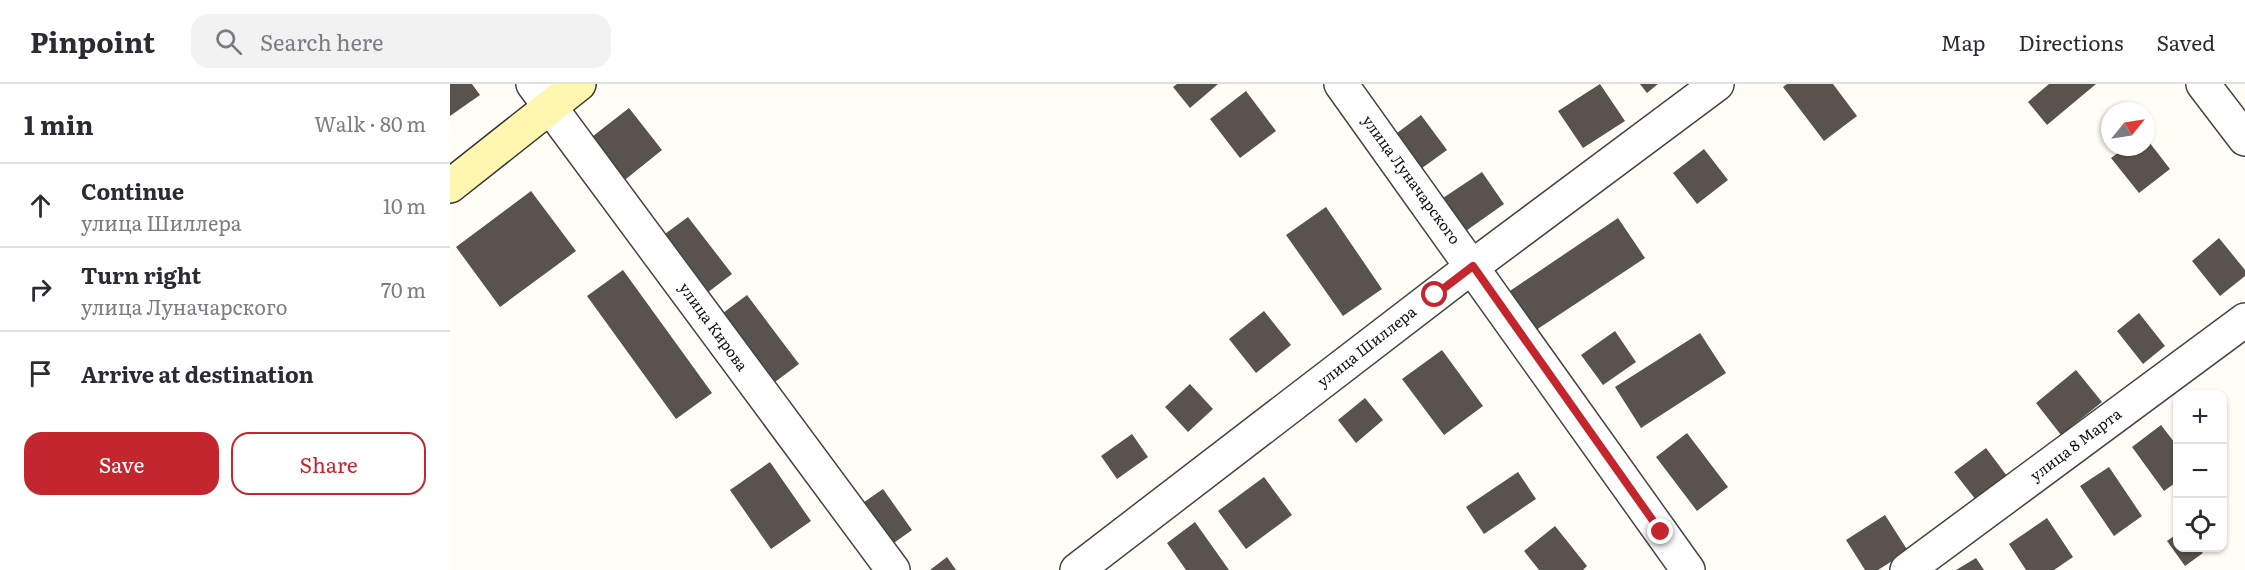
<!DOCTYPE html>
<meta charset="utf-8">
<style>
:root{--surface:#fff;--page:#f2f2f3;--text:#2b2b33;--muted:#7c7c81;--line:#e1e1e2;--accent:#c4262e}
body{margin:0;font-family:Literata,serif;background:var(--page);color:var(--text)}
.controls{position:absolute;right:18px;bottom:18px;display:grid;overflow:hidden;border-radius:12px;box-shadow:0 2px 4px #0004}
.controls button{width:54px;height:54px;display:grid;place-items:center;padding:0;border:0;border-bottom:2px solid var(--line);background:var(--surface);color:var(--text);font:30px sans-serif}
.compass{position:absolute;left:1651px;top:18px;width:54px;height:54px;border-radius:50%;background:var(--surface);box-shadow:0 2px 4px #0004;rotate:60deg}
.stop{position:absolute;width:18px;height:18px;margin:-14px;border:4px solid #c4262e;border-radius:50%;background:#fff}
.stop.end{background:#c4262e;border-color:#fff;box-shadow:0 2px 6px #0008}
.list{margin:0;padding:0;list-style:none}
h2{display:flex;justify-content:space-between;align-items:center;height:78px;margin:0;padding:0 24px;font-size:26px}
h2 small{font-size:20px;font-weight:400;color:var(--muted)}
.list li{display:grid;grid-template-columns:39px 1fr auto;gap:18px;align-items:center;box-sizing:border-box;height:84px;padding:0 24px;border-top:2px solid var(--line)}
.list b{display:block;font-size:22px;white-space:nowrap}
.list p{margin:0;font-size:20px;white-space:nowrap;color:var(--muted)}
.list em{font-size:20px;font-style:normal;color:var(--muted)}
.actions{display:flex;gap:12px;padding:18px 24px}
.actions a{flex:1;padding:14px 0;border:2px solid var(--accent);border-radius:18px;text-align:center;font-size:21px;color:var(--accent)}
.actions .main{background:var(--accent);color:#fff}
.icon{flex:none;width:33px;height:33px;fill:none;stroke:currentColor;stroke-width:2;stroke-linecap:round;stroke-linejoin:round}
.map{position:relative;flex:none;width:1795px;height:486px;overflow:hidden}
header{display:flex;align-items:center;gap:36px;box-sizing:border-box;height:84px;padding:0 30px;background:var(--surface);border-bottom:2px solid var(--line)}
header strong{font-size:28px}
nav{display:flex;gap:33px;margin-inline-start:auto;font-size:21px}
.search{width:420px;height:54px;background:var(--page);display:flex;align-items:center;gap:15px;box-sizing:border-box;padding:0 21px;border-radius:18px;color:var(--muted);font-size:22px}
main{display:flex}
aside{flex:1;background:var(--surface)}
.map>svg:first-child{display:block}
.building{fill:#5a524d}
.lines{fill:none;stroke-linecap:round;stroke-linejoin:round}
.street-casing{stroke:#444;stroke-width:36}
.secondary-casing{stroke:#333;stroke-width:36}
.street{stroke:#fff;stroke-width:33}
.secondary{stroke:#fff6b0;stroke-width:33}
.route{stroke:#c4262e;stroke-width:8}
.labels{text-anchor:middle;stroke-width:6;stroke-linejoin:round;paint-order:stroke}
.street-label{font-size:15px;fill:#111;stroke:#fff}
</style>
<header>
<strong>Pinpoint</strong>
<div class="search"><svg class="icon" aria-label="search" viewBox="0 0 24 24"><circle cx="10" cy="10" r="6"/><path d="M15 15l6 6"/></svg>Search here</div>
<nav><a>Map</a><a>Directions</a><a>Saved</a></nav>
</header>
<main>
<aside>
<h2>1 min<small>Walk · 80 m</small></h2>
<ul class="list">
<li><svg class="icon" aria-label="ahead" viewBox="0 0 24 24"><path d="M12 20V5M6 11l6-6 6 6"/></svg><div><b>Continue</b><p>улица Шиллера</p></div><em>10 m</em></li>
<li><svg class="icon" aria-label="right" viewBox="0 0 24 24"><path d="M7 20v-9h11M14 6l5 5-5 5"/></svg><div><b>Turn right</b><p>улица Луначарского</p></div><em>70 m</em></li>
<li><svg class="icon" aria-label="arrive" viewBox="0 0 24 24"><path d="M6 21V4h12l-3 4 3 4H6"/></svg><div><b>Arrive at destination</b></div></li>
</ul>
<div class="actions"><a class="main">Save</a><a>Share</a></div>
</aside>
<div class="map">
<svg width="1795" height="486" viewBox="0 0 1795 486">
<rect width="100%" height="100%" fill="#fffdf5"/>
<!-- building -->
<path class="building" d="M0 0H22L30 11 0 32Z
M727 0H768L740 24 723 3Z
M1150 0 1175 37 1133 64 1108 27Z
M1190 0H1208L1197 9Z
M1337 0H1383L1407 32 1374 57 1333 3Z
M1599 0H1646L1597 41 1578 18Z
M796 7 826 47 790 74 760 35Z
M179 24 212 66 171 99 138 56Z
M971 31 997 66 968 87 943 52Z
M1696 54 1720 85 1689 109 1661 74 1676 63H1696Z
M1254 65 1278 96 1247 120 1223 89Z
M1032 88 1054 120 1013 149 990 116Z
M81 107 126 167 50 223 6 163Z
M876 123 932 205 893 232 836 151Z
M238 133 282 190 249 215 204 158Z
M1168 134 1195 174 1077 252 1051 213Z
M1769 154 1795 186V192L1770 212 1742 177Z
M173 186 262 309 226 335 137 212Z
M297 211 349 280 317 304 265 235Z
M814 227 841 261 806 289 779 255Z
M1689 229 1715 262 1693 280 1667 247Z
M1165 247 1186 278 1153 301 1131 271Z
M1250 249 1276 289 1191 344 1165 303Z
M992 266 1033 322 994 351 952 295Z
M1626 286 1652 318 1611 351 1586 319Z
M740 300 763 325 738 348 715 323Z
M915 314 933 336 906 359 888 336Z
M1711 341 1728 363V397L1714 407 1682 363Z
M1237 349 1278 403 1247 427 1206 373Z
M682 350 698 373 667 395 651 372Z
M1536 364 1557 392 1526 416 1504 388Z
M320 378 361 437 321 465 280 406Z
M1659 383 1692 432 1664 452 1630 402Z
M1068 388 1086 415 1034 450 1016 423Z
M814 393 842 431 796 465 768 427Z
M433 405 462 446 434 466 404 425Z
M1435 431 1458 467 1428 486H1415L1396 456Z
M1597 434 1623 473 1604 486H1576L1559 460Z
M745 438 779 486H736L717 459Z
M1105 442 1137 482 1133 486H1089L1074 467Z
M1728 449V464H1748L1753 469 1735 482 1717 457Z
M497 473 506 486H480Z
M1526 474 1534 486H1506Z"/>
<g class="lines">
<!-- street casing -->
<g class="street-casing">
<path id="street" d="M83 0 443 486
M891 0 1238 486
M1753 0 1795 55
M627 486 1023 182 1267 0
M1457 486 1795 236"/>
</g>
<!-- secondary casing -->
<g class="secondary-casing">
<path id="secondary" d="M0 102 129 0"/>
</g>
<!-- street -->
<use href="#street" class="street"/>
<!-- secondary -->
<use href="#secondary" class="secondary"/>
</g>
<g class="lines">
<!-- route -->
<path class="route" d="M985 211 1023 182 1211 448"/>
</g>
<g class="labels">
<!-- street labels -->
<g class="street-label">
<text transform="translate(961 96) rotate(54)" y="5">улица Луначарского</text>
<text transform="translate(263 243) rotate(54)" y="5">улица Кирова</text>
<text transform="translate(917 263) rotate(-38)" y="5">улица Шиллера</text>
<text transform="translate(1626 361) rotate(-37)" y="5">улица 8 Марта</text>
</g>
</g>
</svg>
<div class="controls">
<button>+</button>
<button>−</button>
<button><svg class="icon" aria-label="locate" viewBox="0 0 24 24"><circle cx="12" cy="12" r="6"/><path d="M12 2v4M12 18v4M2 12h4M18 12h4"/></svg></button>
</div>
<svg class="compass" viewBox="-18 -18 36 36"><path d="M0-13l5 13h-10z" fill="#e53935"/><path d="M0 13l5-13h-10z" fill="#7c7c81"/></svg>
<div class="stop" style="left:985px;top:211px"></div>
<div class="stop end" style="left:1211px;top:448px"></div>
</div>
</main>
